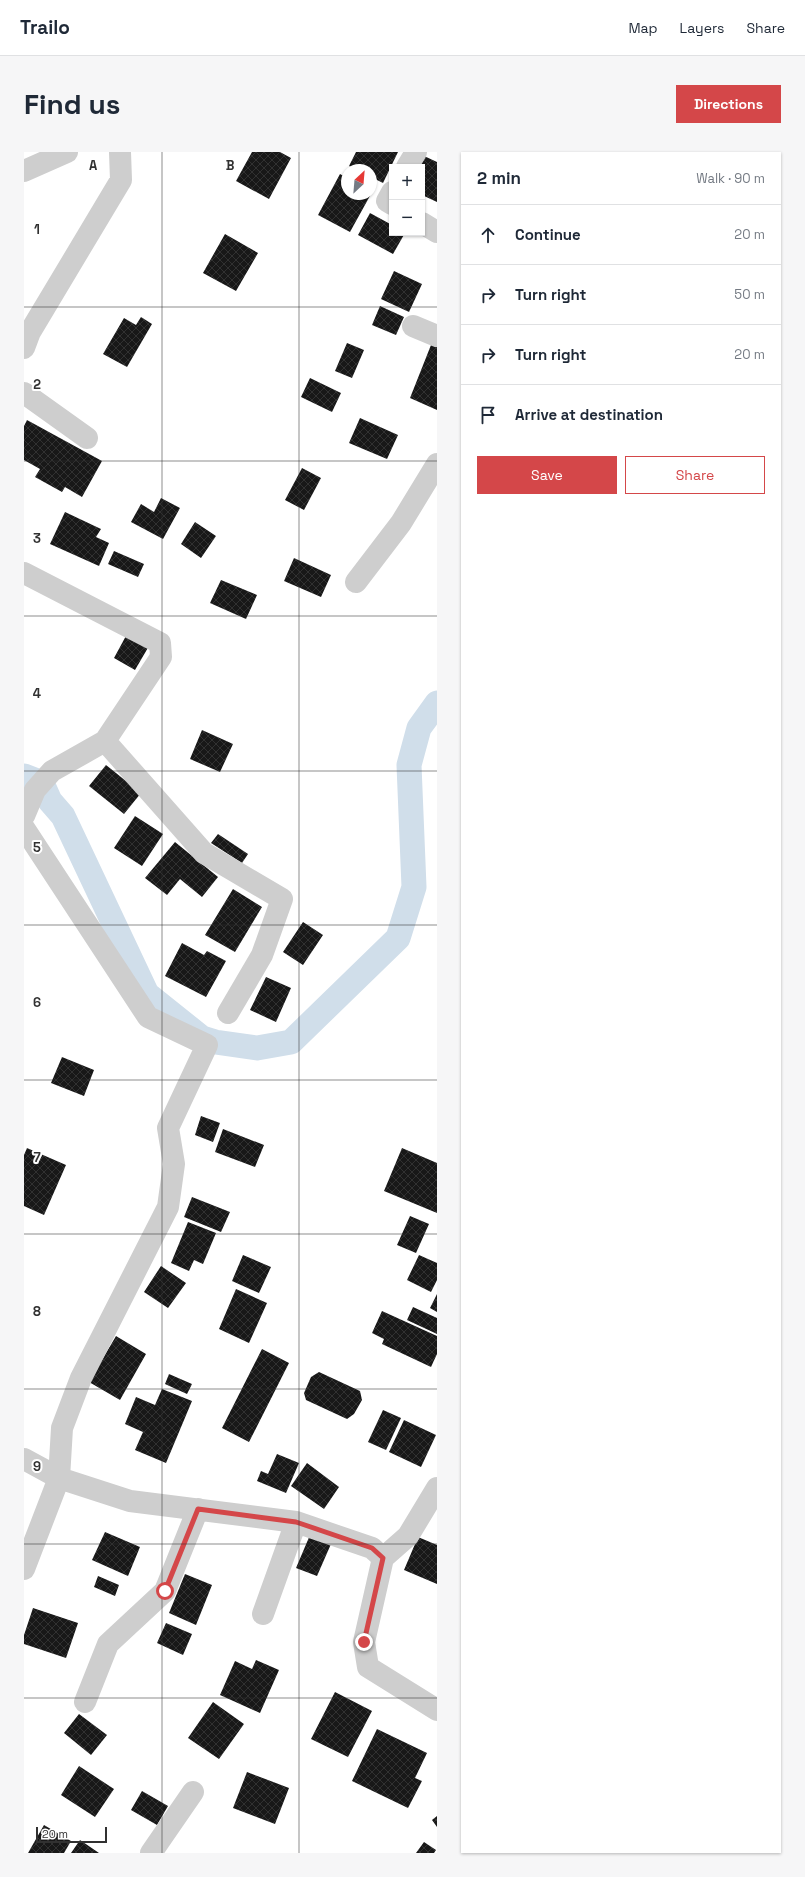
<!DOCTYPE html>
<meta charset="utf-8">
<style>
:root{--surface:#fff;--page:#f6f6f7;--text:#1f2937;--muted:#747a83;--line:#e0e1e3;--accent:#d44749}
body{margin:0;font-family:"Space Grotesk",sans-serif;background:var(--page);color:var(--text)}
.controls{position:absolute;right:12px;top:12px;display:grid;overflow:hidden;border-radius:0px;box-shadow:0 1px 3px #0004}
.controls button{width:36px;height:36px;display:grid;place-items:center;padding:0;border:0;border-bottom:1px solid var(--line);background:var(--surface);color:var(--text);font:20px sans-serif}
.compass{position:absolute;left:317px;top:12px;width:36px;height:36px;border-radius:50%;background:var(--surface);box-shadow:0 1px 3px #0004;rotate:26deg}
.scale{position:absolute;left:12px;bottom:10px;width:71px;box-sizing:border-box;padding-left:4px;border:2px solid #313131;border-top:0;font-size:11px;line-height:14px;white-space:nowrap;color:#313131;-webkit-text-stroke:3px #fff;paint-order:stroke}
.stop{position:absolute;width:12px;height:12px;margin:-9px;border:3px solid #d44749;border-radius:50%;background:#fff}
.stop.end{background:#d44749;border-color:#fff;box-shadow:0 1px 4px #0008}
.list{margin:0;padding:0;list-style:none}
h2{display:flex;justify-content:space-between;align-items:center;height:52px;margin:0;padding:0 16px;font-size:17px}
h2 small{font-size:13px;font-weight:400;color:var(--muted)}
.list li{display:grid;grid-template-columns:26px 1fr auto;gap:12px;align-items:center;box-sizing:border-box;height:60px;padding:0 16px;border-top:1px solid var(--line)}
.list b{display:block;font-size:15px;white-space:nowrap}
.list em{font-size:13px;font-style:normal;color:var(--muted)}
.actions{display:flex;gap:8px;padding:12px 16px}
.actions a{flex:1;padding:9px 0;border:1px solid var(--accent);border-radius:0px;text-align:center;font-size:14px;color:var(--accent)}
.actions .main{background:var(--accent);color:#fff}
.icon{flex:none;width:22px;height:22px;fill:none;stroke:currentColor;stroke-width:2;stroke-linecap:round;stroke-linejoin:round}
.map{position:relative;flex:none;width:413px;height:1701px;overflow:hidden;border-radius:0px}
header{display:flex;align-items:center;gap:24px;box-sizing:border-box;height:56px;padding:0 20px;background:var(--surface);border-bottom:1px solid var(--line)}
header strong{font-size:19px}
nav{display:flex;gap:22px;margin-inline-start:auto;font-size:14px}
.intro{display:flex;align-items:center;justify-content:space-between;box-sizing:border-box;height:96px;padding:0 24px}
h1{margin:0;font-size:28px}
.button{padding:10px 18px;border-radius:0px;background:var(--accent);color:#fff;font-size:14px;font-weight:700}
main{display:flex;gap:24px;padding:0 24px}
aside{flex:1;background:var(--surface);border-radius:0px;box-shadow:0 1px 3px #0004}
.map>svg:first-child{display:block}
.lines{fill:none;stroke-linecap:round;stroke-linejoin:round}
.canal{stroke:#d0deea;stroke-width:25}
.building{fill:url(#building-cross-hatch)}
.street{stroke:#cecece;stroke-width:22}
.route{stroke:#d44749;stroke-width:5}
.grid{fill:none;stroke:#313131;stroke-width:1;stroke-opacity:0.55}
.grid-label{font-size:13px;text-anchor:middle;font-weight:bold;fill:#313131;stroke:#fff;stroke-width:4;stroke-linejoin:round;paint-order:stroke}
</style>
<header>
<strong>Trailo</strong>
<nav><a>Map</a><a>Layers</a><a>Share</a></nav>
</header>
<div class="intro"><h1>Find us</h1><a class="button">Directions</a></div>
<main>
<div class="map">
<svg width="413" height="1701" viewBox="0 0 413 1701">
<defs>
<pattern id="building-cross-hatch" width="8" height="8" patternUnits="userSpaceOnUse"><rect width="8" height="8" fill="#181818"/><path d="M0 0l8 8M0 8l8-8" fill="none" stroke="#313131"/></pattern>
</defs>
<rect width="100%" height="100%" fill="#fff"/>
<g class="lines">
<!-- canal -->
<path class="canal" d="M0 624 18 631 26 649 39 664 123 842 178 886 191 890 233 896 267 890 374 786 390 735 385 613 395 576 413 551"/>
</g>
<!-- building -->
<path class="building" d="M228 0H256L267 6 245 47 212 29Z
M332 0H374L359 31 347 25V18H332L325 14Z
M398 3 413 10V50L398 43V15H392Z
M316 22 323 26V42H347L326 80 294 63Z
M346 61 368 73V81H381L369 102 334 83Z
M201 82 234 101 212 139 179 121Z
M370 119 398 132 385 160 357 147Z
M356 154 380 165 372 183 348 173Z
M117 165 128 172 103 215 79 202 100 166 112 173Z
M323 191 340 198 328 226 311 219Z
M407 193 413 195V258L386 246Z
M286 226 317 241 308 260 277 245Z
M336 266 374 283 363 307 325 291Z
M3 268 78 309 58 345 41 335 38 340 11 325 16 317 0 308V274Z
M278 316 297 326 280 358 261 348Z
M137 346 156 356 139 387 107 370 117 352 130 360Z
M41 360 77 377 72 385 85 391 75 414 26 392Z
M171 370 192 384 177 406 157 392Z
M90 399 120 412 114 425 84 412Z
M270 406 307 423 297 445 260 429Z
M197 428 233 443 222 467 186 451Z
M103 482 125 494 111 518 90 506Z
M178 578 209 592 196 620 166 607Z
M82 613 117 641 100 662 65 634Z
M111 664 139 682 118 714 90 696Z
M194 682 224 702 218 711 187 691Z
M151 690 194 725 178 745 156 727 143 743 121 726Z
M209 737 238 755 211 800 181 783Z
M279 770 299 783 279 813 259 800Z
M158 791 180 803 183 799 202 809 182 845 141 824Z
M242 825 267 836 252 870 226 858Z
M38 905 70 918 60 944 27 931Z
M177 964 196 971 189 990 171 983Z
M199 977 240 993 231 1015 191 1000Z
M3 996 42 1013 20 1063 0 1054V1003Z
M378 996 413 1011V1061L360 1039Z
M168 1045 206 1060 197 1080 160 1065Z
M386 1064 405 1072 392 1101 373 1093Z
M164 1070 192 1081 179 1112 170 1108 165 1119 147 1111Z
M219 1103 247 1115 235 1141 208 1129Z
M395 1103 413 1111V1128L407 1140 383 1128Z
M137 1114 162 1131 144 1156 120 1140Z
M212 1137 243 1151 225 1191 195 1177Z
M413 1142V1160L406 1156Z
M389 1155 413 1166V1182L383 1168Z
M358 1159 413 1184V1202L407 1215 358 1192 360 1187 348 1181Z
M92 1184 122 1202 96 1248 65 1230Z
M238 1197 265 1211 225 1290 198 1276Z
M295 1220 336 1239 338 1248 330 1262 323 1267 282 1248 280 1241 287 1225Z
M145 1222 168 1232 163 1242 141 1232Z
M138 1237 168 1249 142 1311 111 1298 119 1280 101 1272 112 1245 131 1253Z
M359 1258 377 1266 362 1298 344 1290Z
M380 1268 412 1283 397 1315 365 1300Z
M253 1302 275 1311 262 1341 233 1329 237 1319 244 1322Z
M283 1311 315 1335 300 1357 267 1334Z
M81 1380 116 1395 104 1424 68 1408Z
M286 1383 307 1392 293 1424 272 1416Z
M394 1385 413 1393V1432L380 1418Z
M161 1422 188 1433 172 1473 145 1461Z
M74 1424 95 1433 91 1444 70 1435Z
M9 1456 54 1471 42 1506 0 1492V1483Z
M142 1471 168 1482 159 1503 133 1491Z
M232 1508 255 1518 236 1561 196 1543 211 1509 228 1517Z
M311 1540 348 1559 324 1605 287 1587Z
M189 1550 220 1572 195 1607 164 1586Z
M55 1562 83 1583 67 1603 40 1581Z
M353 1577 403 1601 391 1626 398 1629 384 1656 328 1629Z
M55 1614 90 1637 71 1665 37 1643Z
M223 1620 265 1636 251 1672 209 1656Z
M118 1639 144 1654 133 1673 107 1658Z
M413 1664V1675L408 1668Z
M20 1673 47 1689 40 1701H4Z
M56 1688 75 1701H47Z
M400 1690 412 1698 410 1701H392Z"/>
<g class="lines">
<!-- street -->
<path class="street" d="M383 15 392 0
M0 19 43 0
M368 40 363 49 368 52
M398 71 413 80
M389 174 413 184
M0 196 6 180 97 28 96 0
M0 241 63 286
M0 421 136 491 137 505 81 589 28 619 11 638 0 664
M332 430 377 371 413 312
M81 589 180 701 258 747 238 803 204 861
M0 676 124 865 183 893 144 976 150 1012 144 1055 57 1226 38 1276 35 1326 0 1417
M0 1307 35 1326 106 1349 272 1370 348 1396 359 1406 340 1490 344 1515 413 1558
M359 1406 384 1384 413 1336
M239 1462 272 1370
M61 1550 84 1492 141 1439 174 1357
M127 1701 169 1640"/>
</g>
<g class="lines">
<!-- route -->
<path class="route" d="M141 1439 174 1357 272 1370 348 1396 359 1406 340 1490"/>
</g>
<!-- grid -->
<path class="grid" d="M138 0V1701M275 0V1701M0 155H413M0 309H413M0 464H413M0 619H413M0 773H413M0 928H413M0 1082H413M0 1237H413M0 1392H413M0 1546H413"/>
<g class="grid-label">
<text x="69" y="18">A</text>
<text x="206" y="18">B</text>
<text x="13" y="82">1</text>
<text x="13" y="237">2</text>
<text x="13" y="391">3</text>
<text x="13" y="546">4</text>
<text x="13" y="700">5</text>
<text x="13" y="855">6</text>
<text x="13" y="1010">7</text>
<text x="13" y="1164">8</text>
<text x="13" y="1319">9</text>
</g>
</svg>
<div class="controls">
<button>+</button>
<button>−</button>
</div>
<svg class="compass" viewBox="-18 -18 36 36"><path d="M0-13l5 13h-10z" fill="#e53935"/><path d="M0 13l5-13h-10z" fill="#747a83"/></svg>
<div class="scale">20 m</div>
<div class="stop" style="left:141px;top:1439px"></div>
<div class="stop end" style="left:340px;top:1490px"></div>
</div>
<aside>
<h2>2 min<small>Walk · 90 m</small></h2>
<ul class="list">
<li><svg class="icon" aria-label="ahead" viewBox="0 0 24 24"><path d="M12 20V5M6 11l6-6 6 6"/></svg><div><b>Continue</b></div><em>20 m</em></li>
<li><svg class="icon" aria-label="right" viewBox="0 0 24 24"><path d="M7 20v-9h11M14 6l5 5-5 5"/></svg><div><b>Turn right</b></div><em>50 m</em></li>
<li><svg class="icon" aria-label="right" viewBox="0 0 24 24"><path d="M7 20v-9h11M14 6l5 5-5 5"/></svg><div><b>Turn right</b></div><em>20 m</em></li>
<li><svg class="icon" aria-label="arrive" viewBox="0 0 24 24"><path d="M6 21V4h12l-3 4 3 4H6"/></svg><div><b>Arrive at destination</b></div></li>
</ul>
<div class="actions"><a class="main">Save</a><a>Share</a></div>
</aside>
</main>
